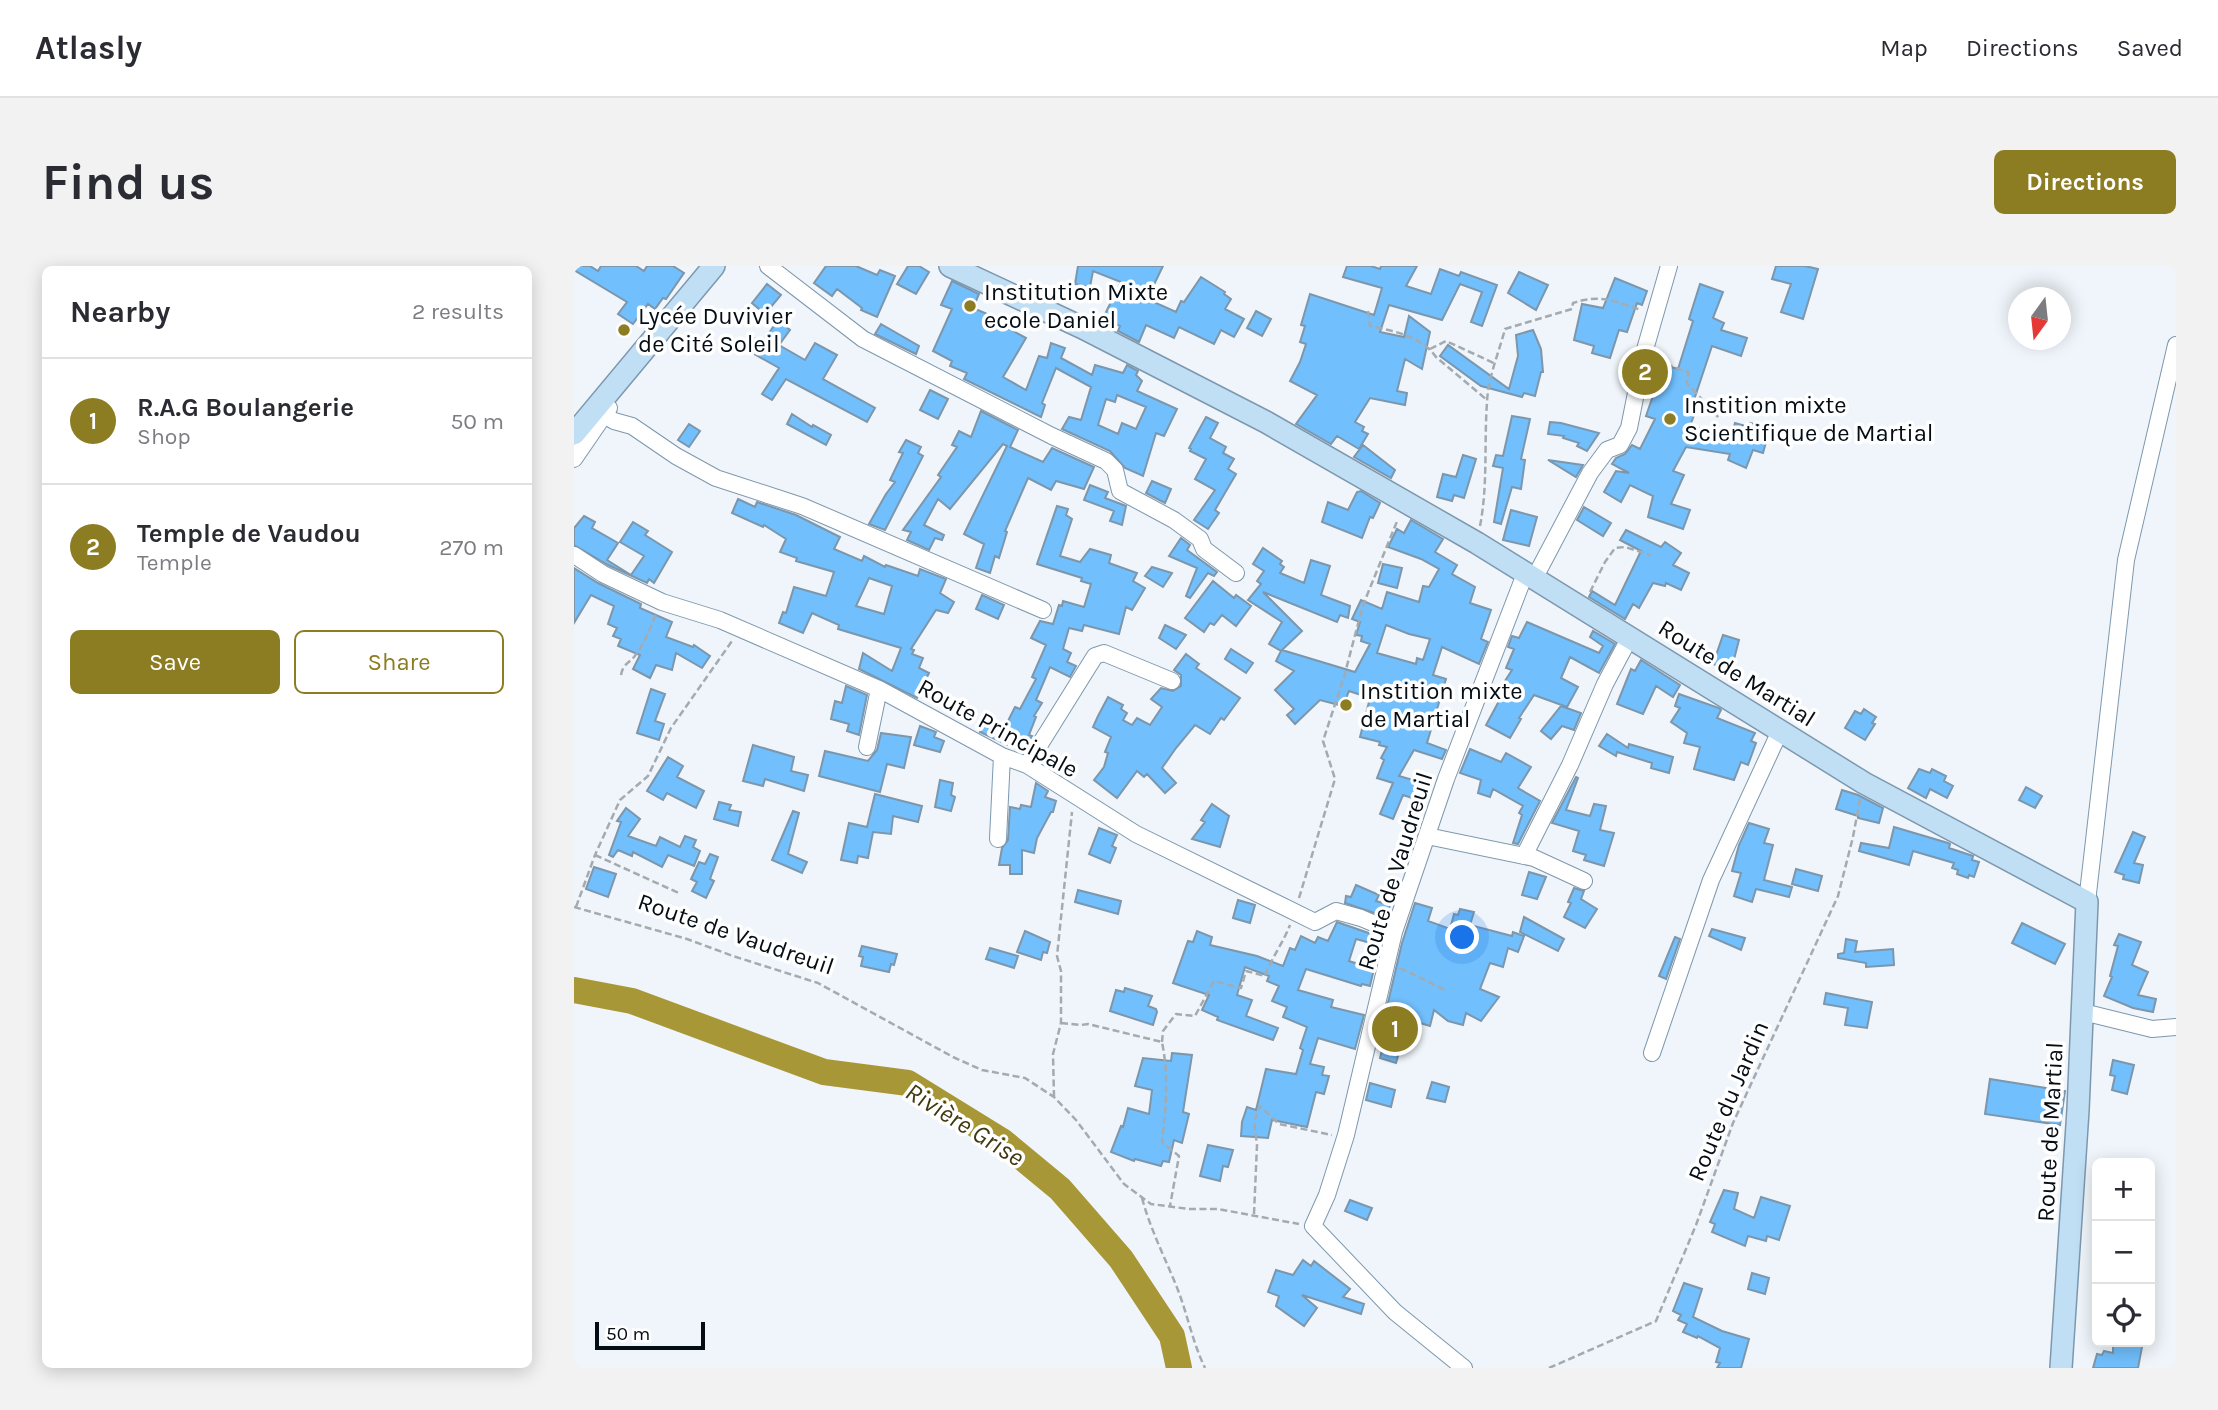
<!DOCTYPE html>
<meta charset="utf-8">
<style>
:root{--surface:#fff;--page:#f2f2f3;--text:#2b2b33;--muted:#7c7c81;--line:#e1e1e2;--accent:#8c7c22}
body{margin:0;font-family:Karla,sans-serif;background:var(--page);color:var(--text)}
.controls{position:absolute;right:21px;bottom:21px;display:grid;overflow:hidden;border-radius:10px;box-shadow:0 4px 18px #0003}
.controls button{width:63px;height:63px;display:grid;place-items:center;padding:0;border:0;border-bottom:2px solid var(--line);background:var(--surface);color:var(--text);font:35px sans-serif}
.compass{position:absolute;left:1434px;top:21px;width:63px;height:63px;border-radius:50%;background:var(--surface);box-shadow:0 4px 18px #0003;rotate:195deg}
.scale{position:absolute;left:21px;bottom:18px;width:110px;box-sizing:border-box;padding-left:7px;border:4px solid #040d14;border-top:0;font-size:19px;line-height:24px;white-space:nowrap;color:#040d14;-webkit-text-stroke:5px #fff;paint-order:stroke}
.you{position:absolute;left:889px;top:672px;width:24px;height:24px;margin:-18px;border:5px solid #fff;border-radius:50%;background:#1a73e8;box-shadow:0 0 0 10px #1a73e833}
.badge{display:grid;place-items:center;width:46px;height:46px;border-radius:50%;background:var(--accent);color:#fff;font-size:23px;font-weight:700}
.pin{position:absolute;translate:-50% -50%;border:4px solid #fff;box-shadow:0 2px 7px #0006}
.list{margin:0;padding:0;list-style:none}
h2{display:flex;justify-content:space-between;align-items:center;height:91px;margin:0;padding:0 28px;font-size:30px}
h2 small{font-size:23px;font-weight:400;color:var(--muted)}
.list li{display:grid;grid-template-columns:46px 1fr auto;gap:21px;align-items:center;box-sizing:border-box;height:126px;padding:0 28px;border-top:2px solid var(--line)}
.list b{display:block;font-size:26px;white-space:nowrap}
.list p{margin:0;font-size:23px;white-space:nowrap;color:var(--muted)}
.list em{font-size:23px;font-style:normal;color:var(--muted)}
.actions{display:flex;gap:14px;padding:21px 28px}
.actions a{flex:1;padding:16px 0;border:2px solid var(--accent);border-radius:10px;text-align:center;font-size:24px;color:var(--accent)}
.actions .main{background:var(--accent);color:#fff}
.icon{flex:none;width:38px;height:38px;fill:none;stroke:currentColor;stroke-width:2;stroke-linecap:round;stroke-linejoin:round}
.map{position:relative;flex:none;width:1602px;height:1102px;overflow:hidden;border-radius:10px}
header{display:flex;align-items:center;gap:42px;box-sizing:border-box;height:98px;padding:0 35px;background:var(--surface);border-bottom:2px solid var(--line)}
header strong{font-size:33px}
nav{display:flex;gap:38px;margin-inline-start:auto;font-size:24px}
.intro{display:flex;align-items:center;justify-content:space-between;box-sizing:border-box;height:168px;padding:0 42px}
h1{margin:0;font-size:49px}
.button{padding:18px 32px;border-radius:10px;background:var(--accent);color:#fff;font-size:24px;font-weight:700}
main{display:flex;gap:42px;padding:0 42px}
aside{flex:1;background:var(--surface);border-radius:10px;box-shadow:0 4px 18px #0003}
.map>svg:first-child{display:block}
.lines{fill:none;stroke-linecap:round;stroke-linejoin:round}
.river{stroke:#a89737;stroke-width:26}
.building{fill:#71bffc;stroke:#7c96ac;stroke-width:2;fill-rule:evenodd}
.street-casing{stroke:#7d98ae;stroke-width:18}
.secondary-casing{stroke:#7d98ae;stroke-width:24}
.path{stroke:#a4abb0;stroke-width:2.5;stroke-dasharray:7 3.5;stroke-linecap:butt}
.street{stroke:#fff;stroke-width:16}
.secondary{stroke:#c0dff4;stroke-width:21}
.poi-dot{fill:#8c7c22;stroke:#fff;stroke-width:2.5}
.labels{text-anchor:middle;stroke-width:7;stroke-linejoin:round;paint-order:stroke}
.poi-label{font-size:24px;fill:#040d14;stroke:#fff;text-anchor:start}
.street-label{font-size:24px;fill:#040d14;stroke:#fff}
.water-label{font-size:26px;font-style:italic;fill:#403911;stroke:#fff}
</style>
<header>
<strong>Atlasly</strong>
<nav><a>Map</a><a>Directions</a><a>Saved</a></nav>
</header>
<div class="intro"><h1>Find us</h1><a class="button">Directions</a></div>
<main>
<aside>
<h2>Nearby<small>2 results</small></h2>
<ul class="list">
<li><span class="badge">1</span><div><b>R.A.G Boulangerie</b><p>Shop</p></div><em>50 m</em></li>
<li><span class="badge">2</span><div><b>Temple de Vaudou</b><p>Temple</p></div><em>270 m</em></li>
</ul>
<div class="actions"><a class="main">Save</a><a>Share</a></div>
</aside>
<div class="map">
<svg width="1602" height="1102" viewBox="0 0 1602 1102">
<rect width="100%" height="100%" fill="#eff5fa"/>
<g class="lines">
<!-- river -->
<path class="river" d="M0 724 58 735 250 806 334 817 428 875 486 923 547 993 598 1070 605 1102"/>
</g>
<!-- building -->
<path class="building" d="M0 0H16L24 5 27 0H62L70 5 73 0H99L110 7 92 33 89 32 81 43 74 38 59 58 44 48 53 36 0 4Z
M252 0H282L303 9 306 4 321 10 303 51 287 44 288 42 263 23 258 30 240 17Z
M334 0H345L355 6 342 28 323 18Z
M504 0H589L573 33 602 46 607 35 610 36 627 11 651 26 650 28 657 33 651 43 670 53 660 71 647 64 640 78 605 61 600 72 572 59 565 76 544 65 546 60 529 52 547 16 519 5 516 21 501 18Z
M773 0H797L806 3 807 0H843L832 20 857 28 866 3 885 10 887 6 923 19 908 60 897 56 908 26 886 18 868 54 815 39 806 66 830 71 835 50 856 66 848 103 831 93 823 125 833 127 831 139 796 132 781 156 790 161 788 165 794 168 785 183 763 170 757 178 722 158 743 129 716 115 726 96 732 78 726 76 731 60 727 59 736 28 800 49 808 22 769 11Z
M1202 0H1231L1244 3 1229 53 1207 46 1217 18 1198 13Z
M945 6 974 19 962 44 934 27Z
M1041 12 1073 25 1068 39 1063 37 1053 66 1045 64 1036 92 1018 87 1020 80 1000 74 1008 38 1029 42Z
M378 15 405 28 399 42 418 50 417 53 452 72 429 111 452 124 465 90 473 92 477 77 491 82 487 92 518 109 521 99 549 107 553 99 564 105 562 109 568 115 563 125 603 143 590 170 582 167 569 210 551 202 536 185 488 163 495 151 507 154 517 121 482 102 468 137 471 139 467 151 390 113 393 107 376 100 378 95 359 85 378 43 367 39ZM543 129 572 141 562 163 548 157 544 168 524 159 532 133 541 136Z
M193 18 207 29 191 48 178 37Z
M1126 18 1149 26 1139 52 1150 57 1147 64 1173 72 1167 90 1138 80 1117 143 1122 144 1116 160 1157 170 1161 157 1175 161 1176 157 1196 162 1189 187 1179 184 1172 202 1154 194 1156 188 1112 181 1099 205 1110 209 1097 238 1116 244 1109 263 1074 251 1079 230 1056 219 1047 236 1030 226 1042 205 1055 207 1038 198 1042 192 1051 188 1058 179 1066 183 1081 153 1072 150 1084 115 1075 113 1079 96 1104 103 1119 55 1115 53Z
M682 45 697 53 688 70 673 62Z
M204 54 216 64 205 79 231 94 241 77 263 89 249 113 301 142 293 156 212 113 198 134 188 128 205 102 173 84 180 72 188 77Z
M307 58 345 80 342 88 301 68Z
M959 64 967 83 969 106H967L961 130 950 127 948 131 907 120 866 90 874 79 935 123 944 90 942 69Z
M356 124 374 133 364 153 346 144Z
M407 145 444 164 436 181 469 196 478 182 520 201 510 223 482 215 477 224 454 212 431 265 433 266 425 292 421 290 416 307 402 302 410 278 390 268 433 180 429 178 376 243 364 233 350 259 370 269 368 274 361 272 355 284 333 274 337 266 329 264 367 211 364 209 383 181 378 179 385 165 397 171Z
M218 148 238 161 239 159 257 169 252 179 213 158Z
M938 150 956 153 947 193 951 194 947 223 938 221 927 258 920 256 929 202 919 200 922 189 929 190Z
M632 151 644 157 636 172 652 181 649 187 660 193 654 203 662 208 641 244 645 247 634 263 620 254 641 224 621 213 632 193 616 185 617 183 615 182Z
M976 156 987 157 1025 167 1013 185 1003 180 1005 177 989 172 990 170 974 168Z
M115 158 126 165 115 181 104 174Z
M332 174 347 181 344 187 349 190 311 264 295 258 312 228 321 216 316 214 329 187 325 186Z
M789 179 821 204 817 212 780 191Z
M889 189 902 193 890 232 880 229 878 235 863 231 869 208 882 211Z
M974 194 1009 199 1002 211Z
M578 215 597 223 591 237 572 227Z
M516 219 534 226 531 232 552 240 548 259 536 255 540 245 510 234Z
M787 225 806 237 799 252 796 251 788 272 748 256 754 236 774 244 783 226Z
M164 233 181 241 183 236 222 249 266 271 260 283 288 295 290 290 311 301 312 299 344 310 346 303 372 313 366 327 380 336 374 347 362 344 337 383 340 384 338 388 349 392 345 402 355 407 343 432 285 403 289 387 318 405 327 382 264 363 265 359 238 347 229 367 205 357 209 346 212 347 220 321 252 330 260 306 222 295 223 292 206 286 212 273 190 259 189 261 158 247ZM295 312 318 320 310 348 282 340Z
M483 240 494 243 492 249 498 253 486 290 506 296 516 283 537 289 535 297 563 307 559 315 571 322 558 344 552 341 545 368 510 359 508 365 495 362 489 383 497 387 493 396 502 400 496 411 476 401 462 434 468 437 460 450 462 451 455 469 458 470 449 486 406 466 412 454 430 463 441 441 446 443 462 413 458 411 472 379 457 372 466 355 479 358 485 339 488 340 489 335 510 341 517 318 507 315 508 312 463 298Z
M1010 241 1037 257 1029 270 1003 254Z
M937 244 963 251 955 280 929 274Z
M10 250 21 256 18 262 44 277 33 294 57 309 70 290 46 276 59 256 74 265 71 269 98 286 80 317 75 313 73 317 34 299 0 279V262Z
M837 254 869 273 861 286 883 299 878 308 901 321 896 337 917 344 907 373 914 376 905 398 868 381 859 409 872 413 853 477 872 484 868 493 840 484 825 510 849 517 844 534 829 529 819 553 806 548 819 517 803 512 810 494 807 492 813 481 805 479 806 476 786 471 796 432 775 425 769 440 746 434 721 458 713 449 720 443 701 424 720 405 702 395 707 385 695 378 708 356 674 334 687 318 683 315 690 305 679 298 689 282 708 295 706 298 710 301 706 307 730 317 737 294 756 300 747 329 776 340 774 352 766 349 763 356 689 326 728 365 708 384 781 406 796 378 787 375 788 370 782 369 786 356 778 353 787 334 808 343 813 326 845 336 849 320 855 321 865 303 847 293 814 281 823 263 830 267ZM812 359 835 368 856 373 849 394 843 392 842 398 803 387Z
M1052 264 1087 281 1091 276 1107 287 1099 299 1115 307 1107 324 1092 317 1091 320 1079 317 1065 342 1059 338 1051 353 1015 331 1018 325 1041 339 1067 285 1046 274Z
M607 272 616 279 613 284 643 306 640 310 634 307 616 332 612 330 623 302 595 290Z
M809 298 828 302 823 322 804 317Z
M578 301 598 307 589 321 571 310Z
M0 302 24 317 67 338 66 342 98 356 92 371 119 381 120 379 136 390 128 402 102 387 98 404 82 399 76 412 59 403 66 389 44 380 47 373 39 370 43 362 34 358 40 340 17 329 0 357Z
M639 315 660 332 662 329 677 340 662 360 648 349 640 359 636 357 630 366 611 352Z
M408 329 430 339 424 353 402 343Z
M953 356 1025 387 1029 380 1016 371 1019 365 1041 378 1025 407 996 391 987 412 1004 421 993 441 960 429 945 452 947 453 936 472 912 459 925 435 920 432 938 404 932 402 940 383 934 381 938 370 945 372Z
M591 359 612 369 602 383 585 372Z
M1149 369 1165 374 1157 405 1139 398Z
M657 383 679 397 672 407 651 393Z
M612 388 625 398 622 402 666 432 650 454 647 452 636 468 621 459 602 482 588 502 602 517 591 527 573 508 570 511 563 505 543 532 520 514 530 501 534 487 531 486 537 471 519 461 524 450 534 431 549 439 547 443 553 447 549 454 558 459 563 452 576 459 588 441 577 433 587 422 599 425 607 420V409L600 404Z
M1067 394 1106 419 1099 431 1082 420 1069 448 1043 438 1057 403 1061 405Z
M272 420 293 429 285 469 273 465 275 458 257 453 261 435 268 437Z
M77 423 91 428 81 455 90 458 85 474 63 467Z
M1105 428 1145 442 1147 444 1143 452 1181 467 1177 475 1182 477 1174 499 1167 496 1160 514 1120 503 1126 481 1110 477 1113 467 1097 456 1106 442 1101 440Z
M987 440 1007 447 1000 464 988 460 977 473 967 465Z
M1290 443 1302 451 1298 457 1301 458 1291 474 1271 462 1281 445 1287 448Z
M346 460 362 466 360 471 370 475 366 486 340 479Z
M307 467 337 471 330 502 313 498 306 526 245 510 251 485 294 495 303 484Z
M1033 468 1054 482 1055 478 1099 491 1095 507 1077 502 1078 497 1043 486 1042 490 1025 480Z
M179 479 220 491 217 505 234 509 230 525 191 513 189 520 169 515Z
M896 483 927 496 932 487 957 501 944 522 966 535 944 578 939 577 948 549 945 547 949 540 919 523 916 531 904 527 907 514 886 507Z
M94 491 109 500 103 511 130 525 122 542 93 527 89 534 73 525Z
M1345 503 1356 507 1358 503 1372 510 1370 515 1379 520 1373 532 1356 523 1352 532 1334 522Z
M1002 511 1004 512 992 544 1016 550 1020 538 1032 540 1026 564 1040 567 1030 600 1010 594 1012 589 999 585 1005 565 978 557Z
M366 514 379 517 377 529 381 531 377 545 361 541Z
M462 517 474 525 471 531 482 535 479 546H477L463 572 460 587 448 584V608H436V599H425L428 582 434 574 436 541 446 543 447 539 457 541Z
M1452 521 1468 530 1461 542 1445 534Z
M1268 524 1284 529 1309 542 1305 557 1284 552V550L1262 543Z
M301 528 348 540 344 556 319 550 317 568 299 566 294 592 284 590 283 597 267 594 275 557 293 561Z
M145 536 157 539 155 544 167 546 164 560 140 553Z
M638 538 655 550 646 581 618 573 631 556 627 554Z
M52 542 66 553 54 570 82 580 86 571 106 581 111 570 122 574 119 581 126 585 120 600 94 589 88 601 59 586 58 590 44 584 39 591 35 589 47 556 43 555Z
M219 545 225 547 214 588 233 596 228 607 198 594Z
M1175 557 1195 563 1190 577 1199 579 1190 614 1218 621 1215 631 1182 623 1178 636 1160 630 1167 607 1158 605 1165 579Z
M1320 561 1374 577 1376 578 1375 582 1399 590 1398 594 1405 596 1400 611 1395 609 1394 612 1383 608 1384 604 1378 602 1380 597 1339 585 1335 599 1285 585 1287 577 1315 582Z
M525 562 543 569 538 580 542 582 536 597 515 588Z
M1559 566 1571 571 1560 597 1569 599 1565 617 1549 613 1550 609 1541 606Z
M136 588 144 591 136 613 140 615 132 632 118 625 123 616 117 613 125 596 131 598Z
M20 601 42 608 34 631 12 623Z
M1222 603 1248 610 1244 625 1218 618Z
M955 606 972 611 963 633 948 629Z
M782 619 805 629 802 635 816 639 812 651 771 637 772 630 777 631Z
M1000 622 1010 625 1007 633 1023 643 1011 662 990 651 997 637 994 636Z
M504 624 547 635 544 648 501 636Z
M664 634 681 639 676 657 659 652Z
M841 637 858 642 854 655 876 663 880 648 884 649 886 643 900 646 896 659 938 670 939 666 950 670 944 686 934 682 929 701 916 697 906 723 925 731 907 755 892 747 889 759 874 755 860 744 856 760 846 757 841 774 829 772 822 797 806 792 809 780 804 779 828 677Z
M950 651 990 673 984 685 946 666Z
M763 656 806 671 804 679 782 673 775 695 800 703 796 720 788 718 787 720 732 703 724 724 759 734 757 741 790 749 781 783 744 772 736 798 750 801 748 809 755 810 750 828 742 826 733 861 698 854 694 872 667 870 668 856 673 841 682 844 692 803 722 808 729 784 726 782 733 761 709 751 713 741 698 735 705 720 693 715 695 710 671 701 663 729 678 734 672 750 704 762 699 774 643 754 644 751 628 744 635 729 599 717 614 675 619 676 623 665 638 671 636 679 683 690 709 700 716 682 721 684 727 670 741 677 744 671 754 675Z
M1448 657 1491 678 1481 698 1438 677Z
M1138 663 1171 672 1167 684 1135 670Z
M451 665 476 676 473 687 469 686 467 694 443 686Z
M1545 668 1567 676 1558 699 1574 706 1564 729 1582 733 1579 746 1559 742 1530 730 1538 711 1536 710 1544 680 1540 679Z
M1101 671 1106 673 1092 713 1085 710Z
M1272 673 1283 675 1281 686 1319 683 1320 699 1292 701V697L1264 692V688L1270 687Z
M288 680 323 688 320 699 317 698 315 706 287 700 289 691 285 690Z
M416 682 444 690 440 702 412 693Z
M551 722 578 730 574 740 582 743 583 746 579 759 536 745 542 724 550 726Z
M1252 727 1298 736 1293 762 1271 759 1274 742 1250 738Z
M598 787 618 789 609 846 615 848 608 877 600 874 595 896 589 895 587 900 561 893 560 895 537 886 547 860 549 861 554 842 575 848 578 824 561 820 569 792 597 795Z
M1539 794 1560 799 1553 828 1538 824 1541 810 1536 809Z
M1416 813 1491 825 1486 859 1411 848Z
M858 816 875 821 871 836 853 832Z
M796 817 821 824 817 841 792 834Z
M634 879 659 884 654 901 649 900 646 915 626 910Z
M1150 924 1164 927 1160 943 1180 952 1187 931 1216 940 1205 974 1193 970 1192 975 1174 970 1171 980 1138 966 1141 958 1136 956Z
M776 934 798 942 793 954 771 945Z
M729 994 737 1000 740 995 776 1023 769 1031 790 1038 787 1048 728 1029 743 1042 730 1060 702 1040 705 1030 694 1026 702 1004 719 1009Z
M1178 1007 1195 1012 1191 1028 1174 1023Z
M1110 1017 1128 1023 1119 1051 1148 1065 1175 1073 1167 1102H1143L1146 1097 1142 1096 1146 1082 1124 1070 1123 1072 1109 1066 1113 1058 1104 1054 1107 1049 1099 1045Z
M1539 1076H1569L1564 1102H1519L1523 1088 1528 1089 1530 1085 1539 1087Z"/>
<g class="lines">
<!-- street casing -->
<g class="street-casing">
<path id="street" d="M194 0 289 73 478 170 532 195 541 204 546 225 600 254 626 273 630 283 662 307
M30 149 40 155 58 160 102 190 142 212 228 240 469 344
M0 193 35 142
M0 289 29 308 88 336 146 354 305 423 428 490 453 499 562 568 741 656 762 645 787 652 820 666
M960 313 1016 207 1033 184 1046 179 1055 162 1070 87 1095 0
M293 481 305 423
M453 499 521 390 530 387 598 415
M853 570 960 592 1010 615
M424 573 428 490
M950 590 996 499 1031 418 1056 371
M1513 636 1552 294 1602 79
M1509 746 1578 763 1602 761
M1078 787 1137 614 1206 465
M890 1102 821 1046 739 960 753 929 772 869 820 666 872 513 951 308"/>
</g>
<!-- secondary casing -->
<g class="secondary-casing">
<path id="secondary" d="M376 0 509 62 692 156 903 277 1290 517 1513 636 1504 844 1487 1102
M0 168 140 0"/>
</g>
<!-- path -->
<path class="path" d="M794 45 796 60C820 65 847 70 862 91L913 134
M856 83 872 75 922 98
M1082 95 1114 106 1113 117 1145 152
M906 260C914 219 910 178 913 136 914 112 925 86 931 63L998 43 999 37C1026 28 1041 35 1067 44
M1016 326 1031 296 1041 282 1051 281 1077 289
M47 409C49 398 54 398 60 391 69 380 77 361 82 348
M21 589 107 628
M725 632 761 513 749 475 770 411 789 339 824 253
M0 641 113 673 159 690 244 717 379 791 408 804 451 812 480 831 502 854 550 918 577 938 615 943H644L725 958
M2 641 21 589 46 534 74 510 97 462 158 375
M826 702 873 725
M487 757 507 759 514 758 588 776C595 811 592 841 588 876L605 890 596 940
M588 776 589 765 602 748 621 750 640 715 667 722 672 705 691 710C698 691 709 677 716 659
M480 831 479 788 487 757V705L483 690 498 546
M568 932C576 962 590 990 602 1019 613 1046 618 1075 631 1102
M680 948 683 879 680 856 686 840 705 858 758 869
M975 1102 1082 1055 1122 959 1159 857 1264 630 1279 571 1286 533"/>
<!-- street -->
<use href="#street" class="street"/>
<!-- secondary -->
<use href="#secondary" class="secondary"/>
</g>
<!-- markers -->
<g class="poi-dot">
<circle cx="396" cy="40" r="7"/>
<circle cx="50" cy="64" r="7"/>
<circle cx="1096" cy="153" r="7"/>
<circle cx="772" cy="439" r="7"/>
</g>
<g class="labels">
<!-- poi labels -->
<g class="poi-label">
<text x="410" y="34">Institution Mixte<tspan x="410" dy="28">ecole Daniel</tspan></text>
<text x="64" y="58">Lycée Duvivier<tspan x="64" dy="28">de Cité Soleil</tspan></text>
<text x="1110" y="147">Instition mixte<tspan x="1110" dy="28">Scientifique de Martial</tspan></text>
<text x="786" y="433">Instition mixte<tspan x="786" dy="28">de Martial</tspan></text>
</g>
<!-- street labels -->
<g class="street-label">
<text transform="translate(1163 407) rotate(32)" y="8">Route de Martial</text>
<text transform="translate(424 462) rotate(29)" y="8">Route Principale</text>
<text transform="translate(821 605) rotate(-73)" y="8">Route de Vaudreuil</text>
<text transform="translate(162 668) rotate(19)" y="8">Route de Vaudreuil</text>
<text transform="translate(1154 835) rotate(-67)" y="8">Route du Jardin</text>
<text transform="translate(1476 866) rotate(-87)" y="8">Route de Martial</text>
</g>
<!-- water labels -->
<g class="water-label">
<text transform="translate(391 858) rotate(32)" y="9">Rivière Grise</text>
</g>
</g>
</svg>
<div class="controls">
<button>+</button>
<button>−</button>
<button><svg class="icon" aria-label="locate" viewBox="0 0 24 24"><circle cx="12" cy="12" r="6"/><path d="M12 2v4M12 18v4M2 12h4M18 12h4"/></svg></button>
</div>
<svg class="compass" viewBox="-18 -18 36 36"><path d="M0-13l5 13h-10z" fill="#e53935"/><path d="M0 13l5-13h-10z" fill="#7c7c81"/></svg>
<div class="scale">50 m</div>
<div class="you"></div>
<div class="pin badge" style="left:821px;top:763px">1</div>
<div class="pin badge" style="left:1071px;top:106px">2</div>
</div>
</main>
